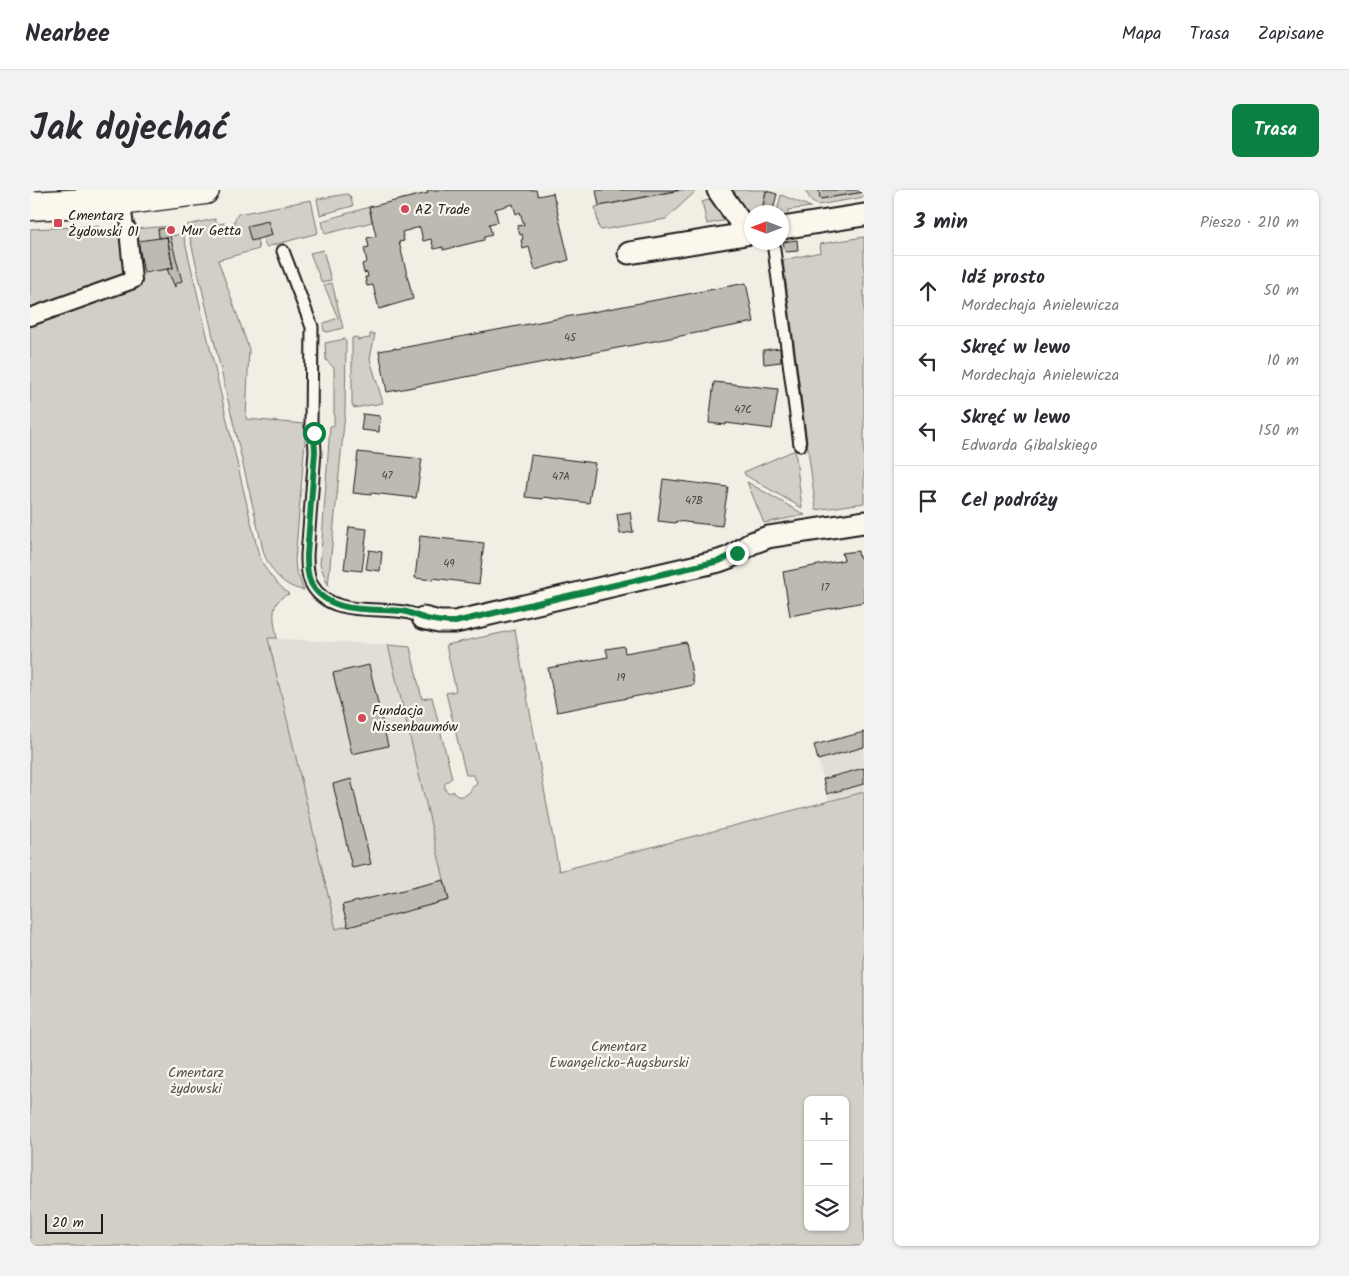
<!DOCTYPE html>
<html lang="pl">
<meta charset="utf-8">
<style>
:root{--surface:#fff;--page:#f2f2f3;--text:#2b2b33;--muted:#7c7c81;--line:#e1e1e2;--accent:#0b8043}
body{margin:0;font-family:Kalam,sans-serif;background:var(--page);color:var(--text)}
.controls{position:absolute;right:15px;bottom:15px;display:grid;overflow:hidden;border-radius:8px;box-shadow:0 1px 4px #0004}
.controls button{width:45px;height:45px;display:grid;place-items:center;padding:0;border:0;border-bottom:1px solid var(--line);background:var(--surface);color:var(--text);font:25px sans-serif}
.compass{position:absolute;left:714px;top:15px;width:45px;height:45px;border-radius:50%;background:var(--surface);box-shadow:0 1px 4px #0004;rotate:270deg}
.scale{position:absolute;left:15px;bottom:12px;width:58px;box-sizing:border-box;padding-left:5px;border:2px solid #1c1c1c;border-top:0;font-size:14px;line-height:18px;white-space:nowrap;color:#1c1c1c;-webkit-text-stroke:4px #fbf7ec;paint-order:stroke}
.stop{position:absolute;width:15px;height:15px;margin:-11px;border:4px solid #0b8043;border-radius:50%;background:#fff}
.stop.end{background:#0b8043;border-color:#fff;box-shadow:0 1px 5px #0008}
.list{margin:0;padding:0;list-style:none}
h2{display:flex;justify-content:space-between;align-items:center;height:65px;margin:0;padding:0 20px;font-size:21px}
h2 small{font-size:16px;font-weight:400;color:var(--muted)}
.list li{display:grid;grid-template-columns:32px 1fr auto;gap:15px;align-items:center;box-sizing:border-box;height:70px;padding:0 20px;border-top:1px solid var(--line)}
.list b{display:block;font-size:19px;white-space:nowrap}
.list p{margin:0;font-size:16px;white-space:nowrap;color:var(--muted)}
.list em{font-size:16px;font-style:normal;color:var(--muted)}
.icon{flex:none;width:28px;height:28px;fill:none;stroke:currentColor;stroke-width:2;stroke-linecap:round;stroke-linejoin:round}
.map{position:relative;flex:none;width:834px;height:1056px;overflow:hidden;border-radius:8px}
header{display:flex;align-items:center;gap:30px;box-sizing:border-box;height:70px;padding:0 25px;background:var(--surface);border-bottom:1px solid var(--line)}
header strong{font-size:24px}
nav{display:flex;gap:28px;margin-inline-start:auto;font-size:18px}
.intro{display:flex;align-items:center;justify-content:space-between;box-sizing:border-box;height:120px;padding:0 30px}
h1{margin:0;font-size:35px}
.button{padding:12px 22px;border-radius:8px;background:var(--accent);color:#fff;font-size:18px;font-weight:700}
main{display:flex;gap:30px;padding:0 30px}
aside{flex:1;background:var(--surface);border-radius:8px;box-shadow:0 1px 4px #0004}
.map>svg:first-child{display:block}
.built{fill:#e2ded5}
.green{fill:#d2cfc6;stroke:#777671;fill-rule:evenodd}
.building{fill:#bdbab1;stroke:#1c1c1c}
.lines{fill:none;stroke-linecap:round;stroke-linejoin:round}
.service-casing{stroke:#1c1c1c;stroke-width:15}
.pedestrian-casing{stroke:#1c1c1c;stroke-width:20}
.minor-casing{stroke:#1c1c1c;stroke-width:25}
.secondary-casing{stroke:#1c1c1c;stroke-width:31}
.service{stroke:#fbf7ec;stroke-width:11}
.pedestrian{stroke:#fbf7ec;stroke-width:16}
.minor{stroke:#fbf7ec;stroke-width:21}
.secondary{stroke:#fbf7ec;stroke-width:28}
.route{stroke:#0b8043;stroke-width:6}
.poi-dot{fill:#d1495b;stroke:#fbf7ec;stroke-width:2}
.labels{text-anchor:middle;stroke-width:4.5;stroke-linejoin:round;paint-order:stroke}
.number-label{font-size:11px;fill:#444441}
.poi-label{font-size:14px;fill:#1c1c1c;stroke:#fbf7ec;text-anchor:start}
.park-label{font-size:14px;fill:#53524f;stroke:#fbf7ec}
</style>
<header>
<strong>Nearbee</strong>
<nav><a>Mapa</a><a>Trasa</a><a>Zapisane</a></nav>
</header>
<div class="intro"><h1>Jak dojechać</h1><a class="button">Trasa</a></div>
<main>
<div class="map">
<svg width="834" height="1056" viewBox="0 0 834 1056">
<rect width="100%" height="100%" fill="#f2eee4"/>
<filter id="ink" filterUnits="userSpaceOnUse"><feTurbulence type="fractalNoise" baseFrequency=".02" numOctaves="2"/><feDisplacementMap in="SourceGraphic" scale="10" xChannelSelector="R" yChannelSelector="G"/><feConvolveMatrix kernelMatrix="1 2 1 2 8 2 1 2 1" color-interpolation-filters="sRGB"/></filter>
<g filter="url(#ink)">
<!-- built -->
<path class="built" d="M238 448 358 455 419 710 306 740Z
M834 542V602L799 611 784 555Z"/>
<!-- green -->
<path class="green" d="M653 0 666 1 636 29 571 40 569 38 565 17Z
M696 0H736L731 22H722L721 26 717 27Z
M775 0H789L791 9 834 2V7L788 15 782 12Z
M317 4 320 6 323 16 290 25 287 9Z
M751 5 781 17 758 20V23L747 22Z
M685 8 697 30 677 34 672 12Z
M281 10 288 43 236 57 233 48 242 45 238 31 218 36 227 49 229 59 188 70 219 159 216 229 274 234 275 250 265 371 266 380 274 400C254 398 241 381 234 364L157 35 185 29 187 34 195 33 200 41 206 39 204 31 208 24Z
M339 17 342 32 295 44 292 31Z
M68 36 69 42 140 36 143 46 153 43 229 366C236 382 245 392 259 404 238 411 244 431 247 448H238L306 739 419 710 358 455 380 457 392 509 402 507 422 588 415 593V600L420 603 423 601 427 606H434L440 602 442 597 446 595 447 592 443 585H436L416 503 426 501 416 455 485 440 529 681 834 602V1056H0V39ZM778 910H815V1037H778Z
M834 47V313L786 320 753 70 791 62 790 54Z
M293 60 301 90 292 93 280 63Z
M302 93 313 138 298 142 294 141 293 135 294 133 308 128 294 95Z
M340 144H345L340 169 353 213 324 218 322 214V148L327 147 328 150 340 148Z
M315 149 316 152 315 223 298 396 290 374 291 364 300 236H304V178L296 170 295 153Z
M765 260 772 318 715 285 714 282Z
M717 292 775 325 734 333Z"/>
<!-- building -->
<path class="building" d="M397 0H506L508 6 523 3 539 70 505 80 499 57 493 59 491 50 493 49 492 44 490 45 487 36 494 35 490 22 486 24 483 14 465 19 468 32 459 34 462 45 454 47V50L413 60V57L404 59 401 49 393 51 390 37 372 42 374 51 369 52 383 109 349 119 343 95 337 96 335 87H338L337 82 334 83 332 74 337 72 334 58 339 57 337 48 346 46 339 17 398 3Z
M566 0H649L569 16Z
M789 0H834V2L790 9Z
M736 1 747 4 743 20 733 18Z
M238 31 242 45 221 51 217 36Z
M138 38 152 91 145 94V97L137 79 143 78 137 47 129 48 128 39Z
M137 47 143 78 114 83 108 51Z
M767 50 768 61 755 62 753 52Z
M716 93 724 132 357 202 349 161 366 158V159Z
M750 158 751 172 734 174 733 160Z
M684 192 748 199 742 239 696 233V235L679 233Z
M333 224 350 226 349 242 331 240Z
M328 262 392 269 386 308 341 303V305L323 303Z
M501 265 565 273 559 313 514 307 513 309 495 307Z
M633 289 698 297 692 336 646 331V333L628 331Z
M600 322 603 342 590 344 587 324Z
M319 337 337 339 332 381 314 379Z
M390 346 454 353 449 394 403 388V390L385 388Z
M339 360 352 362 350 381 336 379Z
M828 361 829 368 834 367V412L760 426 753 382 814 370 812 363Z
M656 452 664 495 527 522 518 478 578 467 576 459 594 456 595 463Z
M339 475 358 556 322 564 303 483Z
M834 542V557L788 570 784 555Z
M834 578V594L797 604 793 589Z
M321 589 341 674 322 678 303 594Z
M414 690 419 710 318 737 312 715Z"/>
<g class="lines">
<!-- service casing -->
<g class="service-casing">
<path id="service" d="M94 11 98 40
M743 52 770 255
M253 61 282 137 281 235 284 243 285 262 277 365C277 375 277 386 282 395 301 428 349 416 379 423 384 424 389 426 393 428"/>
</g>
<!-- pedestrian casing -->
<g class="pedestrian-casing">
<path id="pedestrian" d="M0 127 103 90 98 40"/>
</g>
<!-- minor casing -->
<g class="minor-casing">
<path id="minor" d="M688 0 718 43
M752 38 834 25
M599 63 722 43
M393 428 409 432H425L689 371 700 367 722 353 738 347 834 332"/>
</g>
<!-- secondary casing -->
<g class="secondary-casing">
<path id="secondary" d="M0 16 90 11 175 0"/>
</g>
<!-- service -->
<use href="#service" class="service"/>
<!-- pedestrian -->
<use href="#pedestrian" class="pedestrian"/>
<!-- minor -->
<use href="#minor" class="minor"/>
<!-- secondary -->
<use href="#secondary" class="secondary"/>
</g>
</g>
<g class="lines" filter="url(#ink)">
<!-- route -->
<path class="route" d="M284 243 285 262 277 365C277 375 277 386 282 395 300 425 343 418 372 421 380 422 386 426 394 428 404 431 414 432 425 432L689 371 707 363"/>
</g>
<!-- markers -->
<g class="poi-dot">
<circle cx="375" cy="19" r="5"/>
<rect x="23" y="28" width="10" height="10" rx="2.5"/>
<circle cx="141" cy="40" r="5"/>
<circle cx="332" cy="528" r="5"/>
</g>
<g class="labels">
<!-- number labels -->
<g class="number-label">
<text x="540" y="151">45</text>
<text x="713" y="223">47C</text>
<text x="357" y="289">47</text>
<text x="531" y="290">47A</text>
<text x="664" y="314">47B</text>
<text x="419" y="377">49</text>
<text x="795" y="401">17</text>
<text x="591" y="491">19</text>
</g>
<!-- poi labels -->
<g class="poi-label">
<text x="385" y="24">AZ Trade</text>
<text x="38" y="30">Cmentarz<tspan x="38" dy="16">Żydowski 01</tspan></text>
<text x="151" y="45">Mur Getta</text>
<text x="342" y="525">Fundacja<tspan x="342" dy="16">Nissenbaumów</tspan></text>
</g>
<!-- park labels -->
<g class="park-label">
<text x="589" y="861">Cmentarz<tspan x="589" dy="16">Ewangelicko-Augsburski</tspan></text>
<text x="166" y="887">Cmentarz<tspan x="166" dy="16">żydowski</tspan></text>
</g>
</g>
</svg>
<div class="controls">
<button>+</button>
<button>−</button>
<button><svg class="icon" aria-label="layers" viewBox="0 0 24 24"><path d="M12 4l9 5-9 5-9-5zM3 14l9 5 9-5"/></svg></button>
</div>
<svg class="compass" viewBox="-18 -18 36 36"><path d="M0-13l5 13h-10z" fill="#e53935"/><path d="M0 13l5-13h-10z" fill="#7c7c81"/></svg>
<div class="scale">20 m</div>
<div class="stop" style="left:284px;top:243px"></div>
<div class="stop end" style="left:707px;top:363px"></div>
</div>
<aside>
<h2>3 min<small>Pieszo · 210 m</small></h2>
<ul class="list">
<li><svg class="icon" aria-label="ahead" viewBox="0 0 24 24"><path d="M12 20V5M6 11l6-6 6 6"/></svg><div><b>Idź prosto</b><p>Mordechaja Anielewicza</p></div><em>50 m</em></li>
<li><svg class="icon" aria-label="left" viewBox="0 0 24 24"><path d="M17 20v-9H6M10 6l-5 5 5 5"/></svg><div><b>Skręć w lewo</b><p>Mordechaja Anielewicza</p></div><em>10 m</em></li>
<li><svg class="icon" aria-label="left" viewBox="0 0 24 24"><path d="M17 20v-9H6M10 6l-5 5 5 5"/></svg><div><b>Skręć w lewo</b><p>Edwarda Gibalskiego</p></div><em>150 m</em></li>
<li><svg class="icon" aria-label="arrive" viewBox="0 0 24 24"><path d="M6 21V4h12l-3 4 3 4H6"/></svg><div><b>Cel podróży</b></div></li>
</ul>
</aside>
</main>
